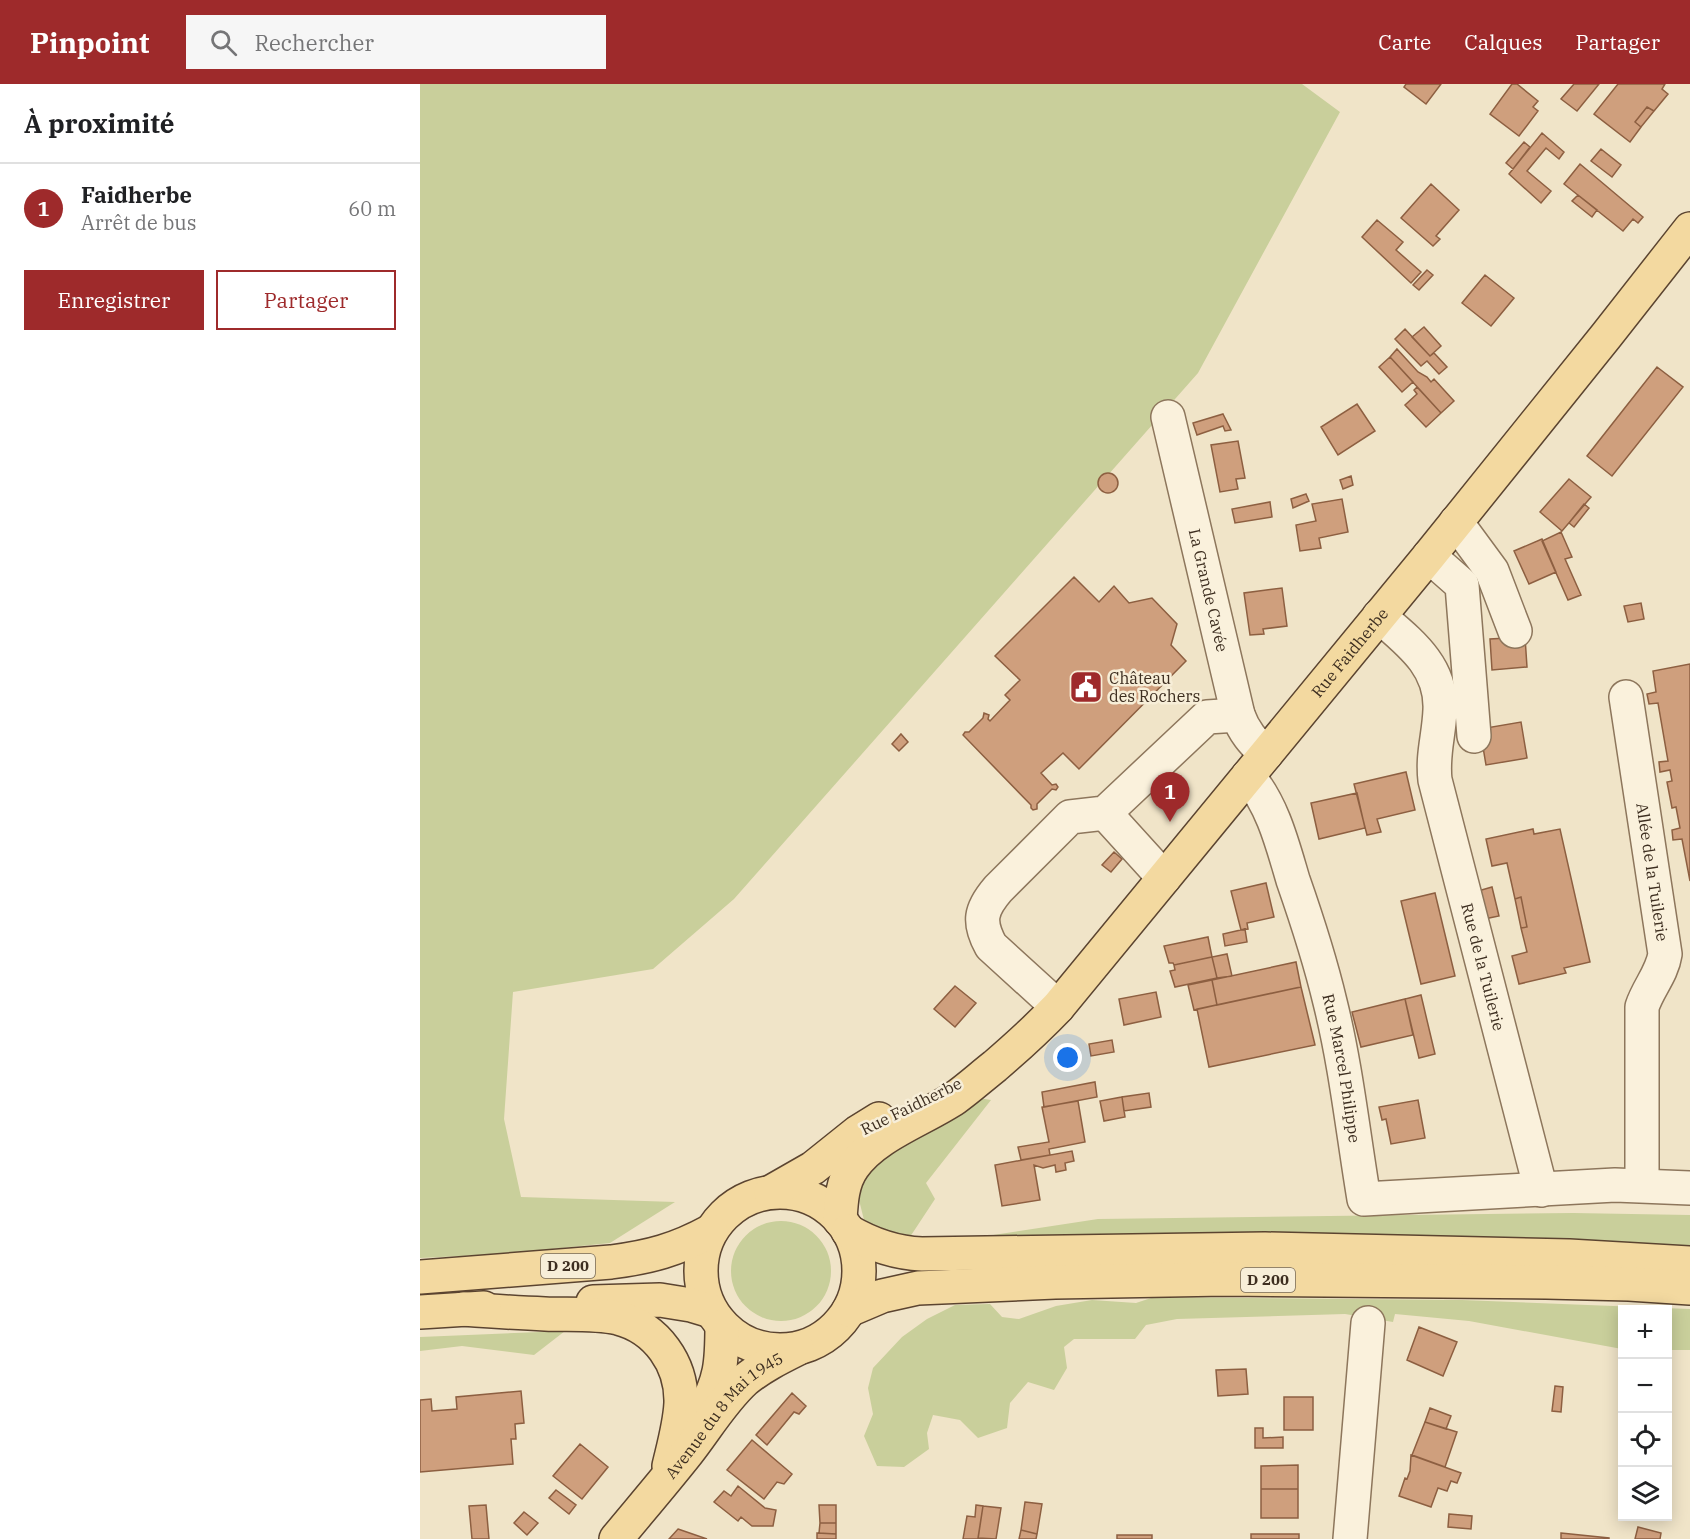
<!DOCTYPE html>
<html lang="fr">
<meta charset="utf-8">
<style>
:root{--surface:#fff;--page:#f6f6f6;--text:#202124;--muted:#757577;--line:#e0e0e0;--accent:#9e2a2b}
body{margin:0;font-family:"IBM Plex Serif",serif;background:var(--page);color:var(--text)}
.controls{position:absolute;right:18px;bottom:18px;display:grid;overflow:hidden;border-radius:0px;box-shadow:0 3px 15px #0003}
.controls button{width:54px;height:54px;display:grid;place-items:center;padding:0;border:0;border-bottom:2px solid var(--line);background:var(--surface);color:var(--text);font:30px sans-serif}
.you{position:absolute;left:648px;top:974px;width:21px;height:21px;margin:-15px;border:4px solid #fff;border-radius:50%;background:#1a73e8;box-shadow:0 0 0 9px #1a73e833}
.badge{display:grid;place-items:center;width:39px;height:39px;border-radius:50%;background:var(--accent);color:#fff;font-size:20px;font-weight:700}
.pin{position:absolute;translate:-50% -50px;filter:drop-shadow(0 2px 3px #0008)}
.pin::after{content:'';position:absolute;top:32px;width:21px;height:18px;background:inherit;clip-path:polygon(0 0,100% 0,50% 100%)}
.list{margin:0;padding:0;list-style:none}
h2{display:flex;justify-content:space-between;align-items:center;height:78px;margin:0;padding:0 24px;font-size:26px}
h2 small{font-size:20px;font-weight:400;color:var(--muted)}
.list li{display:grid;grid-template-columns:39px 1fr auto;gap:18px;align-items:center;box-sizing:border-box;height:90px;padding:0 24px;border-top:2px solid var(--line)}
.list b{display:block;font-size:22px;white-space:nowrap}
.list p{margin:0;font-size:20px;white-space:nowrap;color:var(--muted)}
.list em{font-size:20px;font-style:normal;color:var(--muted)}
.actions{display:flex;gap:12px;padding:18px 24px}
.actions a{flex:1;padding:14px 0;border:2px solid var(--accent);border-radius:0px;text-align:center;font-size:21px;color:var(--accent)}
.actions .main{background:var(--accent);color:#fff}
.icon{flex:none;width:33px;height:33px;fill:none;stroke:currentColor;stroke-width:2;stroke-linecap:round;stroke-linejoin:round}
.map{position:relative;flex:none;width:1270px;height:1455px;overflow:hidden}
header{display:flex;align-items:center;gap:36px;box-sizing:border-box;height:84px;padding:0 30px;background:var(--accent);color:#fff}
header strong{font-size:28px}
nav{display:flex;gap:33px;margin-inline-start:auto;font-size:21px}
.search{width:420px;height:54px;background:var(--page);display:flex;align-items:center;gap:15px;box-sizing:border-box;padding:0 21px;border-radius:0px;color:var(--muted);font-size:22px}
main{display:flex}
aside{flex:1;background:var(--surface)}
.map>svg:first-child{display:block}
.green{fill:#c9cf9b}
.building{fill:#cf9f7d;stroke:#8d5f41;stroke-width:1.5}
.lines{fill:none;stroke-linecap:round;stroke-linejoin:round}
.minor-casing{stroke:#8d765c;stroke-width:36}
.major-casing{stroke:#5b4430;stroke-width:36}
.minor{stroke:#faf1dc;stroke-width:33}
.major{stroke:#f3d9a0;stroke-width:33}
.labels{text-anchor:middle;stroke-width:5;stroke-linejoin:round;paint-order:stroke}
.shield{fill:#f7eed8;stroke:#756857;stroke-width:1.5}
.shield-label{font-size:15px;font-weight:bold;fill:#3d2e20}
.street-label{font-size:16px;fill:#3d2e20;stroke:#f7eed8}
.poi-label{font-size:16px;fill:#3d2e20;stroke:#f7eed8;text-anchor:start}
</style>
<header>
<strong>Pinpoint</strong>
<div class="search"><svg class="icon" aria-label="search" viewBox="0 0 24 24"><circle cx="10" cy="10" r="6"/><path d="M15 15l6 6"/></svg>Rechercher</div>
<nav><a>Carte</a><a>Calques</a><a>Partager</a></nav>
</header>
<main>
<aside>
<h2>À proximité<small></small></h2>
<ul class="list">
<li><span class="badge">1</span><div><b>Faidherbe</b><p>Arrêt de bus</p></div><em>60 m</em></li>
</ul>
<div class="actions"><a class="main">Enregistrer</a><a>Partager</a></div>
</aside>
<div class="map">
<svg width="1270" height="1455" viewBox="0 0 1270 1455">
<rect width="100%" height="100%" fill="#f0e4c8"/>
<!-- green -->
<path class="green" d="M0 0H882L920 28 778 289 314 815 233 885 93 908 84 1035 101 1113 255 1118 190 1159 82 1170 0 1174Z
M559 1014 571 1016 506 1099 515 1115 486 1159 462 1148 444 1136 438 1112 442 1092 458 1068Z
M1153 1129 1270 1131V1167L540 1156 678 1135Z
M311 1187a50 50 0 1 1 100 0a50 50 0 1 1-100 0Z
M734 1213 1042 1216 1270 1225V1266H1248V1226H1202V1265L1049 1237 975 1230 973 1238 925 1230 757 1235 726 1241 715 1255H654L644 1263 647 1284 634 1306 608 1298 590 1319 587 1344 558 1354 540 1336 513 1331 507 1349 509 1365 484 1383 457 1382 444 1352 453 1330 448 1304 453 1284 482 1253 507 1235 535 1221 570 1220 582 1233 599 1235 636 1222 672 1216 716 1219Z
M145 1247 114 1271 42 1262 0 1267V1253Z"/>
<!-- building -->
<path class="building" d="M986 0H1021L1006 20 984 3Z
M1092 0H1097L1118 17 1113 23 1118 27 1099 52 1070 30Z
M1154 0H1179L1157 27 1141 15Z
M1198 0H1245L1242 5 1248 10 1234 27 1227 23 1215 38 1221 43 1210 58 1174 30Z
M1227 23 1234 27 1221 43 1215 38Z
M1122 49 1144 68 1139 75 1126 64 1107 87 1131 107 1121 119 1089 90Z
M1104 58 1110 63 1093 85 1086 79Z
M1181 65 1201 81 1192 93 1171 77Z
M1160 80 1223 133 1218 139 1213 135 1203 147 1144 100Z
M1011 100 1039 126 1016 152 1020 155 1013 162 981 134Z
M1158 111 1177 126 1172 133 1152 117Z
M957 136 983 158 976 166 1001 188 991 199 942 153Z
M1007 186 1013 191 999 206 993 201Z
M1065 191 1094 214 1071 242 1042 219Z
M1004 243 1021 262 1010 272 992 253Z
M985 245 1010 272 1014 269 1027 283 1019 290 1007 277 1001 282 975 255Z
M977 265 998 288 1007 293 1011 298 1014 295 1034 317 1021 329 970 273Z
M970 273 993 298 982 308 959 283Z
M1237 283 1263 303 1192 392 1167 372Z
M997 303 1021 329 1006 343 985 321 997 310 994 306Z
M937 320 955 347 918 371 901 343Z
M803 330 811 346 805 347 803 342 777 351 773 339Z
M818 357 825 394 816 395 818 405 800 408 791 361Z
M678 399a10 10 0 1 1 20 0a10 10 0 1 1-20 0Z
M931 392 933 401 923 405 920 396Z
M1149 395 1171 413 1142 447 1120 428Z
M886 410 889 417 873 424 871 415Z
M922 415 928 448 899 454 901 464 880 467 876 441 896 437 892 420Z
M850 418 852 433 815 439 812 425Z
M1164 420 1169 424 1154 443 1149 439Z
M1141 448 1152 473 1145 475 1161 511 1148 516 1122 457Z
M1122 455 1136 488 1109 500 1094 467Z
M654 493 679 518 694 502 709 519 732 514 757 540 751 561 766 577 659 685 643 669 621 689 632 701 636 700 638 703 636 706 632 705 617 720V725L613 726 611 724V721L543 651 545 648H549L563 634 564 629 569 631 568 635 570 637 590 616 585 611 600 596 575 572Z
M862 504 867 542 843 545 844 550 830 551 824 509Z
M1221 519 1224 535 1208 538 1204 522Z
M1105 553 1107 583 1072 586 1070 555Z
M1270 580V797L1262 755 1253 756 1252 746 1260 744 1256 723 1252 724 1247 698 1252 697 1250 686 1240 688 1239 678 1248 677 1238 619 1229 620 1227 610 1236 608 1233 587Z
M1101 638 1107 674 1066 681 1060 645Z
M481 650 488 658 479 667 472 660Z
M986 688 995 726 957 735 961 748 947 751 934 700Z
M937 709 945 744 899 755 891 719Z
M1113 745 1114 750 1140 745 1170 878 1144 884 1146 889 1099 900 1092 872 1107 868 1101 844 1107 843 1101 813 1095 815 1087 779 1072 782 1066 755Z
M694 768 702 775 691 788 682 781Z
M846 799 854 833 827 839 828 845 821 846 811 807Z
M1072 803 1079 832 1064 835 1058 807Z
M1015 809 1035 892 1001 900 981 817Z
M1101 813 1107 843 1101 844 1095 815Z
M825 845 827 858 805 862 803 850Z
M788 853 792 873 754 881 753 879H749L744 862Z
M807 870 812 892 797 894 792 873Z
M792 873 797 894 755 903 750 887 755 886 754 881Z
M876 878 881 903 797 921 792 896Z
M792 896 797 921 774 926 768 901Z
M535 902 556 919 535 943 514 925Z
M881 903 895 961 789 983 777 925Z
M736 908 741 933 704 941 699 915Z
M1001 911 1015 970 999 974 985 915Z
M985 915 993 951 941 963 932 928Z
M692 956 694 968 671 972 669 960Z
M675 998 677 1013 624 1023 622 1008Z
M729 1009 731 1023 704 1027 702 1013Z
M702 1013 705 1033 684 1037 680 1017Z
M998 1016 1005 1054 971 1060 966 1035 962 1036 959 1023Z
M658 1017 665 1058 629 1065 630 1071 601 1076 598 1063 629 1058 622 1023Z
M652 1067 654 1077 645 1079 646 1086 636 1088 635 1081 623 1084 614 1081 620 1116 582 1122 575 1081Z
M999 1243 1037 1258 1023 1292 987 1276Z
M826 1285 828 1310 798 1312 796 1286Z
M1135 1302 1143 1303 1141 1328 1132 1327Z
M101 1307 104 1339 95 1340 96 1355H91L93 1380 0 1388V1316L11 1315 12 1327 37 1325 36 1313Z
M372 1309 386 1322 379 1330 374 1328 347 1361 336 1351Z
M864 1313H893V1346H864Z
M1010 1324 1031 1332 1026 1345 1005 1338Z
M1005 1338 1037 1348 1025 1383 992 1371Z
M835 1344H843V1354L863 1353V1364H835Z
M332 1356 372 1390 364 1400 357 1398 344 1415 307 1386Z
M160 1360 188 1383 162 1415 133 1392Z
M991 1371 1041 1389 1037 1399 1031 1397 1027 1407 1018 1404 1011 1423 979 1412 985 1394 987 1395 990 1387Z
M878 1381V1405H841V1382Z
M318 1402 345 1424 356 1426 353 1442H332L321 1433 318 1437 294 1418 304 1407 311 1412Z
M841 1405H878V1434H841Z
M136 1406 156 1421 149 1430 129 1414Z
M605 1418 622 1420 617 1450 601 1446Z
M66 1421 69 1455H52L49 1422Z
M399 1421H416V1439H400Z
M556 1421 563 1422 558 1455H543L547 1432 555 1433Z
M563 1422 581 1424 576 1455 558 1454Z
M104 1428 118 1439 107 1451 94 1439Z
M1029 1430 1052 1432 1051 1445 1028 1443Z
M400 1439H416V1450L399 1449Z
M1218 1443 1241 1449 1240 1455H1215Z
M258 1445 287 1455H249Z
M601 1446 617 1450 616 1455H599Z
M397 1449 416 1450V1455H397Z
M1141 1449 1189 1454V1455H1141Z
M831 1450H879V1455H831Z
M697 1451H732V1455H697Z"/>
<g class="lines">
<!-- minor casing -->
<g class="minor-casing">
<g id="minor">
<path id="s1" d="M748 333 818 631C824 648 833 658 846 670"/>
<path d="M1036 438 1072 487 1095 547"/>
<path d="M1009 472 1042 501 1054 652"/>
<path id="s2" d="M959 532C989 558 1022 582 1020 626 1019 652 1012 670 1015 696L1121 1106"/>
<path id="s3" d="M1206 613 1245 870C1242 890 1228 904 1222 923V1101"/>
<path id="s4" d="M828 692C853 722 862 759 873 796 887 836 900 876 910 918 926 982 933 1049 944 1115L1195 1101 1270 1104"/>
<path d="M685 729 744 794"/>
<path d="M638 923 571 862C558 838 560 826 578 805L650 733 685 729 787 633 818 631"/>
<path d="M930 1455 948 1239"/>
</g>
</g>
<!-- major casing -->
<g class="major-casing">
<g id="major">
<circle cx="360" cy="1187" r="79"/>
<path d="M351 1108 393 1084 438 1048 459 1035"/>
<path id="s5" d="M420 1136C421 1118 422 1098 433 1083 455 1051 504 1035 535 1014 549 1004 561 993 575 982 597 963 618 944 638 923L1009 472 1186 252 1270 145"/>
<path d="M428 1147C452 1161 475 1169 502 1170L845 1165 1149 1172 1270 1179"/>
<path d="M0 1193 191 1178C230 1173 256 1166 291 1147"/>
<path d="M173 1218 240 1216 271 1221 291 1227"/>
<path d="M43 1225C70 1227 98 1229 125 1230 149 1231 175 1229 198 1234 237 1244 262 1280 261 1319 260 1340 254 1361 249 1382"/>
<path d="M429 1226 462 1212 498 1204 635 1198 805 1195 1126 1198 1209 1200 1270 1204"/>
<path d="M0 1228 64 1224"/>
<path d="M282 1329C301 1297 302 1278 302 1242"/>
<path id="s6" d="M196 1455C220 1426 244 1398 267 1369 286 1345 302 1317 325 1296 341 1283 359 1274 377 1265"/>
</g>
</g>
<!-- minor -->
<use href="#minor" class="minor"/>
<!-- major -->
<use href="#major" class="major"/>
</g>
<!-- icons -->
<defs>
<g id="civic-square" transform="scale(1.725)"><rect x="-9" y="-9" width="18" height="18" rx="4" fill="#9e2a2b" stroke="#f7eed8"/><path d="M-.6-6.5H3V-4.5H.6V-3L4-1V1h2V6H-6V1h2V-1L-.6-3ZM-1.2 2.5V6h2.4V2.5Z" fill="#fff"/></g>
</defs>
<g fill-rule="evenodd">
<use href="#civic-square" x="666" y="603"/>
</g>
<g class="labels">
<!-- shield labels -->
<g class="shield">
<rect x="121" y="1170" width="54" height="24" rx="4.5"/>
<rect x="821" y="1184" width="54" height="24" rx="4.5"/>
</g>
<g class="shield-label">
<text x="148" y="1187">D 200</text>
<text x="848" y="1201">D 200</text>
</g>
<!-- street labels -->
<g class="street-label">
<text dy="6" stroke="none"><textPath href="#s1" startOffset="178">La Grande Cavée</textPath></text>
<text dy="6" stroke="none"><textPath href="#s5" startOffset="776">Rue Faidherbe</textPath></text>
<text dy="6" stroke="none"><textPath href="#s3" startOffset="177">Allée de la Tuilerie</textPath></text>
<text dy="6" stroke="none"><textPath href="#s2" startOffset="380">Rue de la Tuilerie</textPath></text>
<text dy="6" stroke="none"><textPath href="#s4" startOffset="309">Rue Marcel Philippe</textPath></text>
<text transform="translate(491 1022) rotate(-26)" y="6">Rue Faidherbe</text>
<text dy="6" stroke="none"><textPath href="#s6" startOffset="165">Avenue du 8 Mai 1945</textPath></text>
</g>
<!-- poi labels -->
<g class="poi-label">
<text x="689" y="600">Château<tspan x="689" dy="18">des Rochers</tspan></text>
</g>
</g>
</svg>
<div class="controls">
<button>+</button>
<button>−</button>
<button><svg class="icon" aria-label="locate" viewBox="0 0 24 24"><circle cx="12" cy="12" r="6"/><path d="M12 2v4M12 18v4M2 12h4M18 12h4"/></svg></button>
<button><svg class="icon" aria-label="layers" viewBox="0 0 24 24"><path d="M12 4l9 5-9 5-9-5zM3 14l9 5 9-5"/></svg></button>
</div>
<div class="you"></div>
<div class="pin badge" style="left:750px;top:738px">1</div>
</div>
</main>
